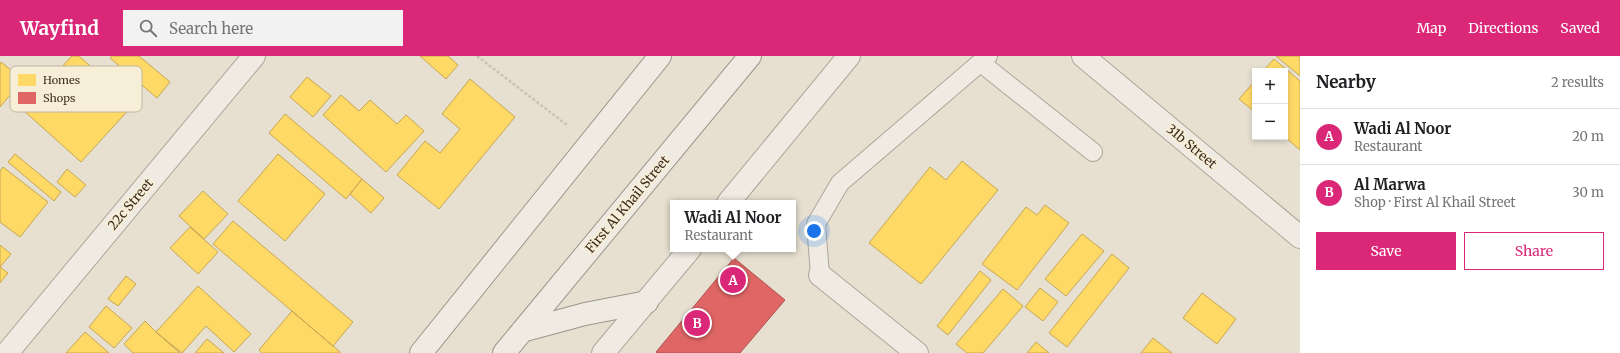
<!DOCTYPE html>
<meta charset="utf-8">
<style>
:root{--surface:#fff;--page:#f2f2f2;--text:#202124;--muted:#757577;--line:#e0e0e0;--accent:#db2777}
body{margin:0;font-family:Merriweather,serif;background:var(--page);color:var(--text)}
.controls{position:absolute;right:12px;top:12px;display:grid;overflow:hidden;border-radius:0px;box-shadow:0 2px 6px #0003}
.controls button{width:36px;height:36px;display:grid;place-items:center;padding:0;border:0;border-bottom:1px solid var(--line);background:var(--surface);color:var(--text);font:20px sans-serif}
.you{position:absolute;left:814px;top:175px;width:14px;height:14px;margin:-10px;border:3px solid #fff;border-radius:50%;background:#1a73e8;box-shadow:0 0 0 6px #1a73e833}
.badge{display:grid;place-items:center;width:26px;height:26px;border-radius:50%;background:var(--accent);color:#fff;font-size:13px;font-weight:700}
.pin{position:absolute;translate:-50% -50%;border:2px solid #fff;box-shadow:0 1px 4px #0006}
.popup{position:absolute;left:670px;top:144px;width:126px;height:52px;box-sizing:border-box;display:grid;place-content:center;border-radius:0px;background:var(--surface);filter:drop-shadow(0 1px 3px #0005);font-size:13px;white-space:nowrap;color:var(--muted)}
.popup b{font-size:15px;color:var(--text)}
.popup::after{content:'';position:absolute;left:50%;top:100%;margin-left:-8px;border:8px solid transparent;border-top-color:var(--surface)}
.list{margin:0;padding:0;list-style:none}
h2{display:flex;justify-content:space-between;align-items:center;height:52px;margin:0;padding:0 16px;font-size:17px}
h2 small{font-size:13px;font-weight:400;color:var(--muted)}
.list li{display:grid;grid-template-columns:26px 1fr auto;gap:12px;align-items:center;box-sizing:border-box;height:56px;padding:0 16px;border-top:1px solid var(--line)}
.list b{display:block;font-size:15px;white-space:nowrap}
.list p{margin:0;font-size:13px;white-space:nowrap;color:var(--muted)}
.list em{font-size:13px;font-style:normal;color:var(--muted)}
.actions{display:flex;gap:8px;padding:12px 16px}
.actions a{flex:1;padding:9px 0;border:1px solid var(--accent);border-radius:0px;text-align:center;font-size:14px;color:var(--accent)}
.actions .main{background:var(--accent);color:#fff}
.icon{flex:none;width:22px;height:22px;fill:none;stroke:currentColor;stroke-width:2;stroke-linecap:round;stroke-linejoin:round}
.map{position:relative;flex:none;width:1300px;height:297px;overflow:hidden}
header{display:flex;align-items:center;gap:24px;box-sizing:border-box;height:56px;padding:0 20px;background:var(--accent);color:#fff}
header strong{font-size:19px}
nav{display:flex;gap:22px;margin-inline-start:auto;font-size:14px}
.search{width:280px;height:36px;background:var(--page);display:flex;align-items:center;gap:10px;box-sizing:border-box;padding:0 14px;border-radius:0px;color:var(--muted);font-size:15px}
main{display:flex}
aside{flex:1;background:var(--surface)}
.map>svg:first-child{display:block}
.homes{fill:#ffd966;stroke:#c5a651}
.shops{fill:#e06666;stroke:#af5551}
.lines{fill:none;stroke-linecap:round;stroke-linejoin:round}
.service-casing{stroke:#ada599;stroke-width:20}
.minor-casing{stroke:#ada599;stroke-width:24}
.secondary-casing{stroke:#9c958a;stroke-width:24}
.path{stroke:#c8c2b9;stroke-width:2.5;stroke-dasharray:3 2;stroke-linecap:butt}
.service{stroke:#efebe3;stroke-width:18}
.minor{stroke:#efebe3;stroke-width:22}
.secondary{stroke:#efebe3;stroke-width:22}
.labels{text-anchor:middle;stroke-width:4;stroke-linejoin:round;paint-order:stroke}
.street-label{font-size:13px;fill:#3d2e20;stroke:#f7eed8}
.key{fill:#f7eed8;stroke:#bfb4a1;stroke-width:1}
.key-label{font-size:11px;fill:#3d2e20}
</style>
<header>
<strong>Wayfind</strong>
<div class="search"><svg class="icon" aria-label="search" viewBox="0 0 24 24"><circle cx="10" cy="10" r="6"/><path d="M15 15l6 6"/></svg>Search here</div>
<nav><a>Map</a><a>Directions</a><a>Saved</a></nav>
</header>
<main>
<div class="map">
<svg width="1300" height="297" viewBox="0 0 1300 297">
<rect width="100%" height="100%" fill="#e7e0d1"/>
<!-- homes -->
<path class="homes" d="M72 0H79L133 49 81 106 23 54 38 38 47 45 66 24 57 16Z
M112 0H139L170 26 157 42 110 2Z
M420 0H448L458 9 446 23Z
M1276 0H1300V20Z
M1274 3 1300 25V94L1285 81V15H1263Z
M1 6 23 24 0 51V8Z
M307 21 331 40 313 61 290 41Z
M470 23 515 61 439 153 397 119 425 85 440 97 460 73 442 58Z
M1255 25V56L1239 43Z
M341 39 359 55 370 44 397 68 406 59 424 75 386 116 323 59Z
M285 58 362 123 346 143 269 77Z
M15 98 61 136 54 145 8 106Z
M278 98 325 138 285 185 238 145Z
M962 105 998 134 921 228 869 187 930 111 946 124Z
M3 111 48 146 20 181 0 166V115Z
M67 113 86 129 75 141 57 126Z
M362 123 384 142 371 157 350 138Z
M203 135 228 158 204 183 179 160Z
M1045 149 1069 167 1017 234 982 208 1026 151 1037 159Z
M233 165 353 266 333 290 213 188Z
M190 171 218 196 198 218 170 192Z
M1082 178 1104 195 1066 240 1045 223Z
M0 189 11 198 0 211Z
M1112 198 1129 212 1067 291 1049 277Z
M0 211 8 217 0 227Z
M980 215 991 224 948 279 937 270Z
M126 220 136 228 118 250 108 243Z
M198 230 251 278 234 296 206 270 182 297 156 276Z
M1040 232 1058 246 1043 265 1025 251Z
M1003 233 1023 250 983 297H967L956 288Z
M1202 237 1236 263 1217 288 1183 262Z
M106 250 132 272 114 292 89 271Z
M292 255 340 296V297H262L259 294Z
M145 265 156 276 180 297H133L124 288Z
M85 276 109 297H66Z
M1153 282 1172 297H1141Z
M207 283 224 297H195Z
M1036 286 1049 297H1027Z"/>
<!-- shops -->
<path class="shops" d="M734 202 785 244 740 297H657L656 296Z"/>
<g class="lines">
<!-- service casing -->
<g class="service-casing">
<path id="service" d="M981 7 1093 96
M820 219 816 168 840 127 988 0"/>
</g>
<!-- minor casing -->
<g class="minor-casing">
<path id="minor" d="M1083 0 1300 181
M728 147 849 0
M820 219 917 297
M7 297 254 0
M603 297 690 193"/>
</g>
<!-- secondary casing -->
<g class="secondary-casing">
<path id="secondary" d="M522 275 585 258 647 246
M421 297 660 0
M504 297 750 0"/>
</g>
<!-- path -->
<path class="path" d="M477 0 567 69"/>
<!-- service -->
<use href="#service" class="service"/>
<!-- minor -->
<use href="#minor" class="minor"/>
<!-- secondary -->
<use href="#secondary" class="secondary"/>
</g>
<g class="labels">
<!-- street labels -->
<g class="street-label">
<text transform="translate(1192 90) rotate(40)" y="5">31b Street</text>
<text transform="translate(130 148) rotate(-50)" y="5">22c Street</text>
<text transform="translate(627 148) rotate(-50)" y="5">First Al Khail Street</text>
</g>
</g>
<!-- legend -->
<rect x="10" y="10" width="132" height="46" rx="6" class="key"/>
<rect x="18" y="18" width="18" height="12" fill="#ffd966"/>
<rect x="18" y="36" width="18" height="12" fill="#e06666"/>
<g class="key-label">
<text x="43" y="28">Homes</text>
<text x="43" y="46">Shops</text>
</g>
</svg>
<div class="controls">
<button>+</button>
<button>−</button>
</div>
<div class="you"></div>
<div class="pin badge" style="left:733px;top:224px">A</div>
<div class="popup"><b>Wadi Al Noor</b>Restaurant</div>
<div class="pin badge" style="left:697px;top:267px">B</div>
</div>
<aside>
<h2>Nearby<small>2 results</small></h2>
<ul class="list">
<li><span class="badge">A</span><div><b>Wadi Al Noor</b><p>Restaurant</p></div><em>20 m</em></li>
<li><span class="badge">B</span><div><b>Al Marwa</b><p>Shop · First Al Khail Street</p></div><em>30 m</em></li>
</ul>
<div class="actions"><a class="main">Save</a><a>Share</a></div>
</aside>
</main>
